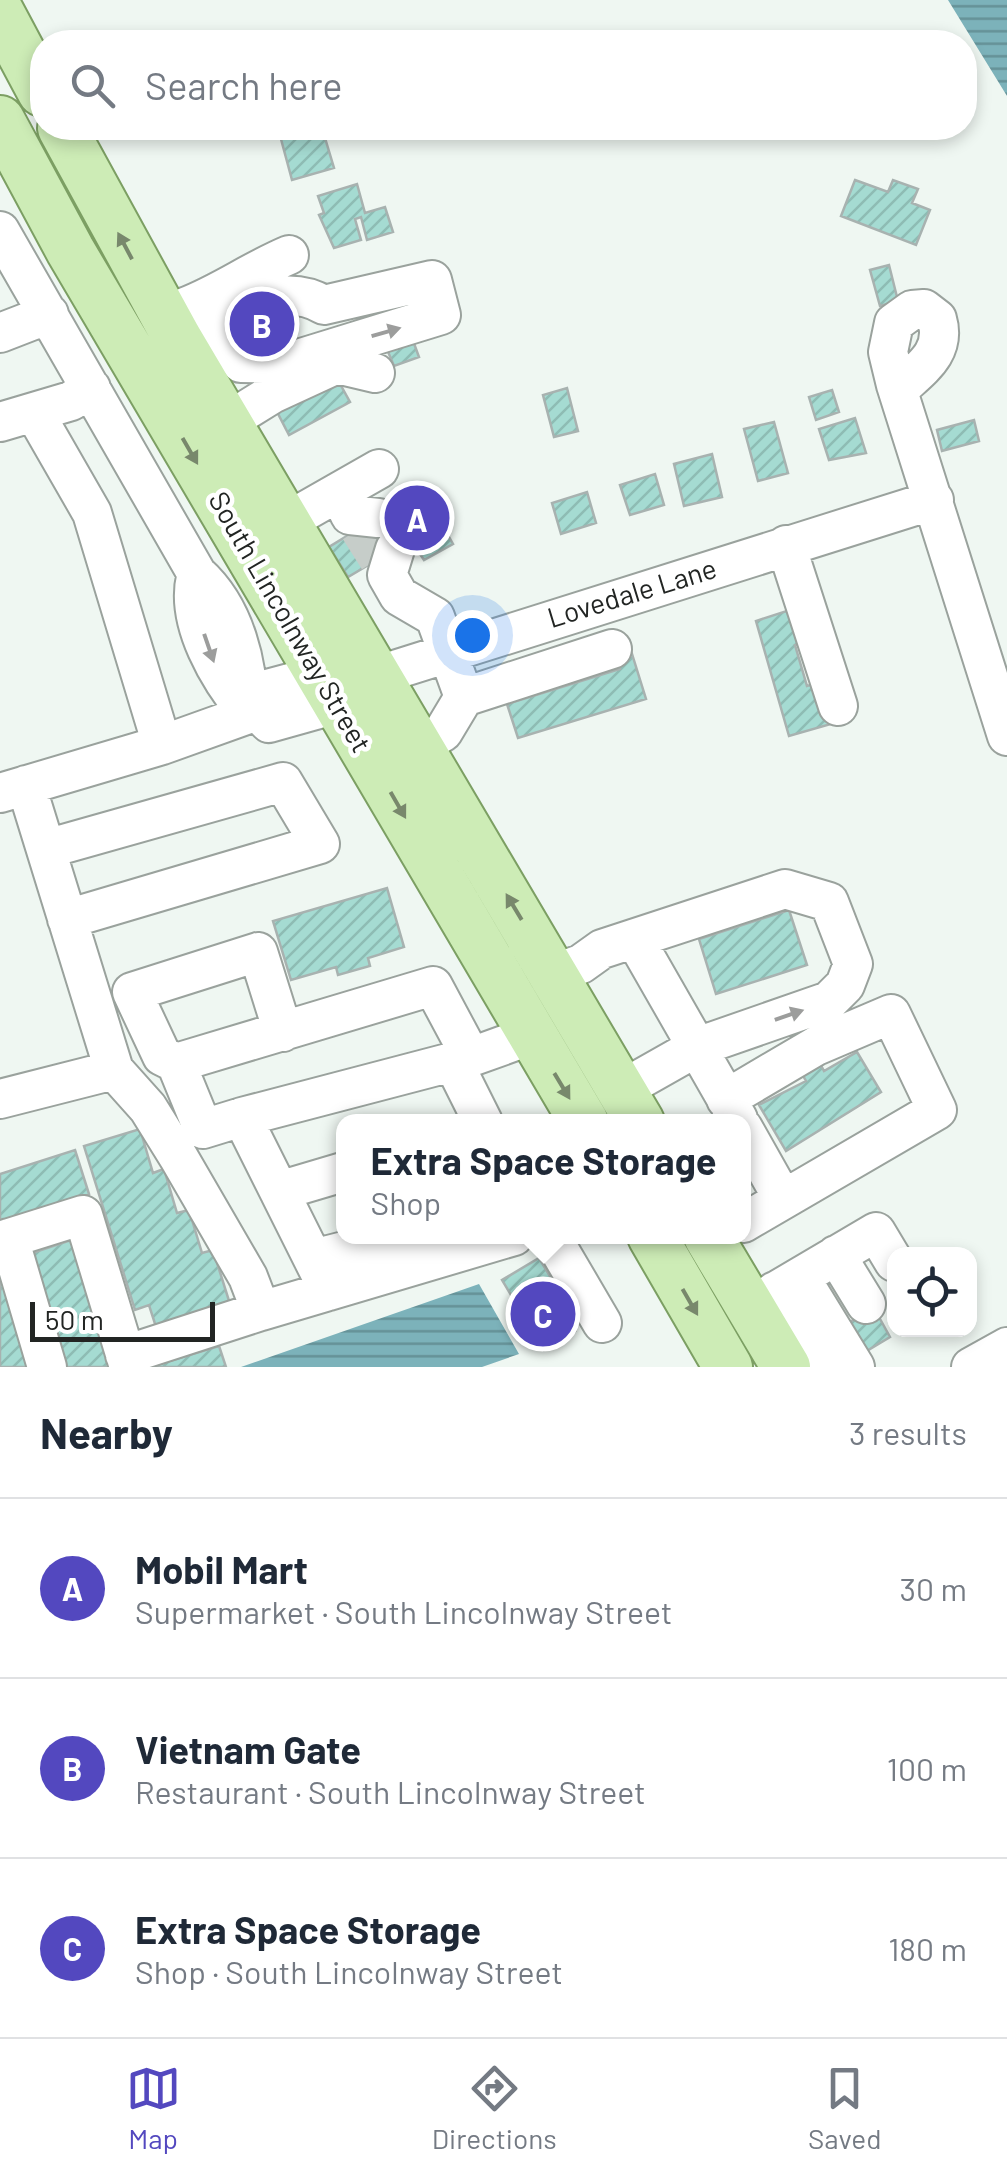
<!DOCTYPE html>
<meta charset="utf-8">
<style>
:root{--surface:#fff;--page:#f6f6f7;--text:#1f2937;--muted:#747a83;--line:#e0e1e3;--accent:#5348bf}
body{margin:0;font-family:Barlow,sans-serif;background:var(--page);color:var(--text)}
.controls{position:absolute;right:30px;bottom:30px;display:grid;overflow:hidden;border-radius:20px;box-shadow:0 5px 15px #0003}
.controls button{width:90px;height:90px;display:grid;place-items:center;padding:0;border:0;border-bottom:2px solid var(--line);background:var(--surface);color:var(--text);font:50px sans-serif}
.scale{position:absolute;left:30px;bottom:25px;width:185px;box-sizing:border-box;padding-left:10px;border:5px solid #222523;border-top:0;font-size:28px;line-height:35px;white-space:nowrap;color:#222523;-webkit-text-stroke:8px #fff;paint-order:stroke}
.you{position:absolute;left:472px;top:635px;width:35px;height:35px;margin:-25px;border:8px solid #fff;border-radius:50%;background:#1a73e8;box-shadow:0 0 0 15px #1a73e833}
.badge{display:grid;place-items:center;width:65px;height:65px;border-radius:50%;background:var(--accent);color:#fff;font-size:32px;font-weight:700}
.pin{position:absolute;translate:-50% -50%;border:5px solid #fff;box-shadow:0 2px 10px #0006}
.popup{position:absolute;left:336px;top:1114px;width:415px;height:130px;box-sizing:border-box;display:grid;place-content:center;border-radius:20px;background:var(--surface);filter:drop-shadow(0 2px 8px #0005);font-size:32px;white-space:nowrap;color:var(--muted)}
.popup b{font-size:38px;color:var(--text)}
.popup::after{content:'';position:absolute;left:50%;top:100%;margin-left:-20px;border:20px solid transparent;border-top-color:var(--surface)}
.list{margin:0;padding:0;list-style:none}
h2{display:flex;justify-content:space-between;align-items:center;height:130px;margin:0;padding:0 40px;font-size:42px}
h2 small{font-size:32px;font-weight:400;color:var(--muted)}
.list li{display:grid;grid-template-columns:65px 1fr auto;gap:30px;align-items:center;box-sizing:border-box;height:180px;padding:0 40px;border-top:2px solid var(--line)}
.list b{display:block;font-size:38px;white-space:nowrap}
.list p{margin:0;font-size:32px;white-space:nowrap;color:var(--muted)}
.list em{font-size:32px;font-style:normal;color:var(--muted)}
.icon{flex:none;width:55px;height:55px;fill:none;stroke:currentColor;stroke-width:2;stroke-linecap:round;stroke-linejoin:round}
.map{position:relative;flex:none;width:1007px;height:1367px;overflow:hidden}
.search{position:absolute;background:var(--surface);box-shadow:0 5px 15px #0003;left:30px;right:30px;top:30px;height:110px;display:flex;align-items:center;gap:25px;box-sizing:border-box;padding:0 35px;border-radius:40px;color:var(--muted);font-size:38px}
.sheet{height:670px;background:var(--surface)}
nav{display:flex;justify-content:space-around;align-items:center;box-sizing:border-box;height:140px;border-top:2px solid var(--line);background:var(--surface);font-size:28px;color:var(--muted)}
nav a{display:grid;justify-items:center;gap:5px}
nav .on{color:var(--accent)}
.map>svg:first-child{display:block}
.water{fill:url(#water-rules)}
.building{fill:url(#building-hatch);stroke:#a8b2b0;stroke-width:2.5}
.lines{fill:none;stroke-linecap:round;stroke-linejoin:round}
.minor-tunnel{stroke:#c6cdc9;stroke-width:38;stroke-dasharray:38 19;stroke-linecap:butt}
.minor-casing{stroke:#9aa29d;stroke-width:42}
.major-casing{stroke:#7c9f63;stroke-width:52}
.minor{stroke:#fff;stroke-width:38}
.major{stroke:#cdecb6;stroke-width:48}
.oneway{fill:#78886c}
.oneway2{fill:#9c9d9c}
.labels{text-anchor:middle;stroke-width:9;stroke-linejoin:round;paint-order:stroke}
.street-label{font-size:28px;fill:#222523;stroke:#fff}
</style>
<div class="map">
<svg width="1007" height="1367" viewBox="0 0 1007 1367">
<defs>
<pattern id="water-rules" width="6" height="5" patternUnits="userSpaceOnUse" patternTransform="scale(2.5)"><rect width="6" height="5" fill="#7cb2ba"/><path d="M0 2.5h6" fill="none" stroke="#659197"/></pattern>
<pattern id="building-hatch" width="6" height="6" patternUnits="userSpaceOnUse" patternTransform="scale(2.5)"><rect width="6" height="6" fill="#a5dbd2"/><path d="M-1 1l2-2M0 6l6-6M5 7l2-2" fill="none" stroke="#8ebcb4"/></pattern>
</defs>
<rect width="100%" height="100%" fill="#eff7f2"/>
<!-- water -->
<path class="water" d="M948 0H1007V96Z
M479 1284 519 1354 482 1367H241Z"/>
<!-- building -->
<path class="building" d="M278 128H322L334 168 292 180Z
M855 180 888 192 893 180 918 189 912 203 930 210 916 245 841 216Z
M357 184 365 213 385 207 393 232 367 240 361 217 355 219 361 240 334 248 319 215 324 213 318 196Z
M889 265 898 301 880 306 870 270Z
M279 296 296 314 291 316 294 322 252 352 231 326Z
M412 338 419 357 394 366 386 347Z
M334 373 350 402 289 435 274 406Z
M567 388 578 431 554 437 543 395Z
M832 390 839 412 816 420 809 397Z
M855 418 866 453 829 460 819 429Z
M974 420 979 441 942 451 937 430Z
M774 422 788 473 758 481 744 429Z
M712 454 722 497 684 506 674 464Z
M655 474 664 505 630 515 620 485Z
M422 489 453 544 424 560 389 507Z
M587 492 596 523 561 534 552 503Z
M388 511 407 542 348 577 329 547Z
M799 607 809 641 795 645 807 686 825 681 838 722 789 736 756 621Z
M628 641 646 699 518 738 507 704 620 669 617 659Z
M387 888 404 947 368 958 370 966 338 975 336 967 291 980 273 921Z
M789 910 807 965 716 994 699 939Z
M857 1052 881 1092 786 1151 759 1105 806 1081 797 1065 815 1054 824 1071Z
M140 1129 153 1173 164 1169 177 1213 189 1210 202 1253 213 1250 230 1304 156 1327 149 1305 135 1310 84 1146Z
M75 1150 89 1194 0 1221V1174Z
M74 1239 114 1367H64L29 1254Z
M539 1258 560 1293 554 1296 575 1331 544 1350 502 1280Z
M0 1267 30 1367H0Z
M874 1308 890 1337 860 1355 843 1326Z
M219 1346 226 1367H153V1366Z"/>
<g class="lines">
<!-- minor-tunnel -->
<path class="minor-tunnel" d="M359 529 378 559"/>
<!-- minor casing -->
<g class="minor-casing">
<path id="minor" d="M0 231 197 574C235 608 249 665 248 714
M185 307C222 293 251 271 289 255
M0 333 49 314
M177 338C220 317 278 277 324 305L432 280 441 315 282 364 241 363 223 337 206 324
M898 390C920 369 947 353 937 319L924 309 912 310 894 323 888 352 896 385 1007 736
M34 412 92 513 162 745
M0 422 71 401 91 388
M227 422 272 394 337 364 375 373
M339 492 350 515 378 518
M286 522 379 469
M786 545 838 706
M395 549 387 575 399 596 435 617 464 697 612 649
M196 577C185 623 219 679 248 714
M350 684 934 500
M257 711 269 723 326 707 331 691
M418 747 443 732 464 697
M26 785 114 1070 148 1108 179 1158 248 1277 261 1311 514 1236
M0 793 162 745 257 711 267 689 308 678 331 691
M46 849 283 782 320 844 67 919
M635 939 738 1119
M553 974 581 964 602 949 785 889 829 902 853 964 845 985 829 1001 697 1047 621 1090
M453 1062 483 1122
M176 1063 162 1056 132 992 258 952 283 1032
M0 1099 114 1070
M726 1099 816 1046 891 1014 937 1110 743 1223
M242 1117 203 1129 176 1063 433 986 471 1057
M743 1128 783 1199
M279 1191 343 1172
M551 1236 602 1323
M9 1238 47 1367
M0 1241 83 1215 129 1367
M836 1255 866 1304
M313 1259 403 1236
M800 1277 855 1367
M329 1291 242 1117 471 1057 532 1035
M775 1291 820 1367
M749 1307 876 1232 894 1262
M125 1355 261 1311
M971 1367 1007 1347"/>
</g>
<!-- major casing -->
<g class="major-casing">
<path id="major" d="M0 13 42 92
M0 120 70 250 584 1122
M62 128 177 338 640 1122
M652 1236 728 1367
M708 1236 786 1367"/>
</g>
<!-- minor -->
<use href="#minor" class="minor"/>
<!-- major -->
<use href="#major" class="major"/>
</g>
<!-- one-way arrows -->
<defs><path id="oneway-solid" d="M-6-.8H1V-3.2L6.5 0L1 3.2V.8H-6Z" transform="scale(2.5)"/></defs>
<g class="oneway">
<use href="#oneway-solid" transform="translate(125 246) rotate(-118)"/>
<use href="#oneway-solid" transform="translate(190 451) rotate(60)"/>
<use href="#oneway-solid" transform="translate(398 805) rotate(60)"/>
<use href="#oneway-solid" transform="translate(514 907) rotate(-121)"/>
<use href="#oneway-solid" transform="translate(562 1086) rotate(59)"/>
<use href="#oneway-solid" transform="translate(690 1302) rotate(60)"/>
</g>
<g class="oneway2">
<use href="#oneway-solid" transform="translate(386 332) rotate(-16)"/>
<use href="#oneway-solid" transform="translate(209 648) rotate(71)"/>
<use href="#oneway-solid" transform="translate(789 1015) rotate(-19)"/>
</g>
<g class="labels">
<!-- street labels -->
<g class="street-label">
<text transform="translate(632 593) rotate(-17)" y="10">Lovedale Lane</text>
<text transform="translate(290 622) rotate(60)" y="10">South Lincolnway Street</text>
</g>
</g>
</svg>
<div class="controls">
<button><svg class="icon" aria-label="locate" viewBox="0 0 24 24"><circle cx="12" cy="12" r="6"/><path d="M12 2v4M12 18v4M2 12h4M18 12h4"/></svg></button>
</div>
<div class="scale">50 m</div>
<div class="you"></div>
<div class="pin badge" style="left:417px;top:518px">A</div>
<div class="pin badge" style="left:262px;top:324px">B</div>
<div class="pin badge" style="left:543px;top:1314px">C</div>
<div class="popup"><b>Extra Space Storage</b>Shop</div>
<div class="search"><svg class="icon" aria-label="search" viewBox="0 0 24 24"><circle cx="10" cy="10" r="6"/><path d="M15 15l6 6"/></svg>Search here</div>
</div>
<section class="sheet">
<h2>Nearby<small>3 results</small></h2>
<ul class="list">
<li><span class="badge">A</span><div><b>Mobil Mart</b><p>Supermarket · South Lincolnway Street</p></div><em>30 m</em></li>
<li><span class="badge">B</span><div><b>Vietnam Gate</b><p>Restaurant · South Lincolnway Street</p></div><em>100 m</em></li>
<li><span class="badge">C</span><div><b>Extra Space Storage</b><p>Shop · South Lincolnway Street</p></div><em>180 m</em></li>
</ul>
</section>
<nav>
<a class="on"><svg class="icon" aria-label="map" viewBox="0 0 24 24"><path d="M3 6l6-2 6 2 6-2v14l-6 2-6-2-6 2zM9 4v14M15 6v14"/></svg>Map</a>
<a><svg class="icon" aria-label="directions" viewBox="0 0 24 24"><path d="M12 3l9 9-9 9-9-9zM9 14v-3h6M13 9l2 2-2 2"/></svg>Directions</a>
<a><svg class="icon" aria-label="saved" viewBox="0 0 24 24"><path d="M7 4h10v16l-5-4-5 4z"/></svg>Saved</a>
</nav>
